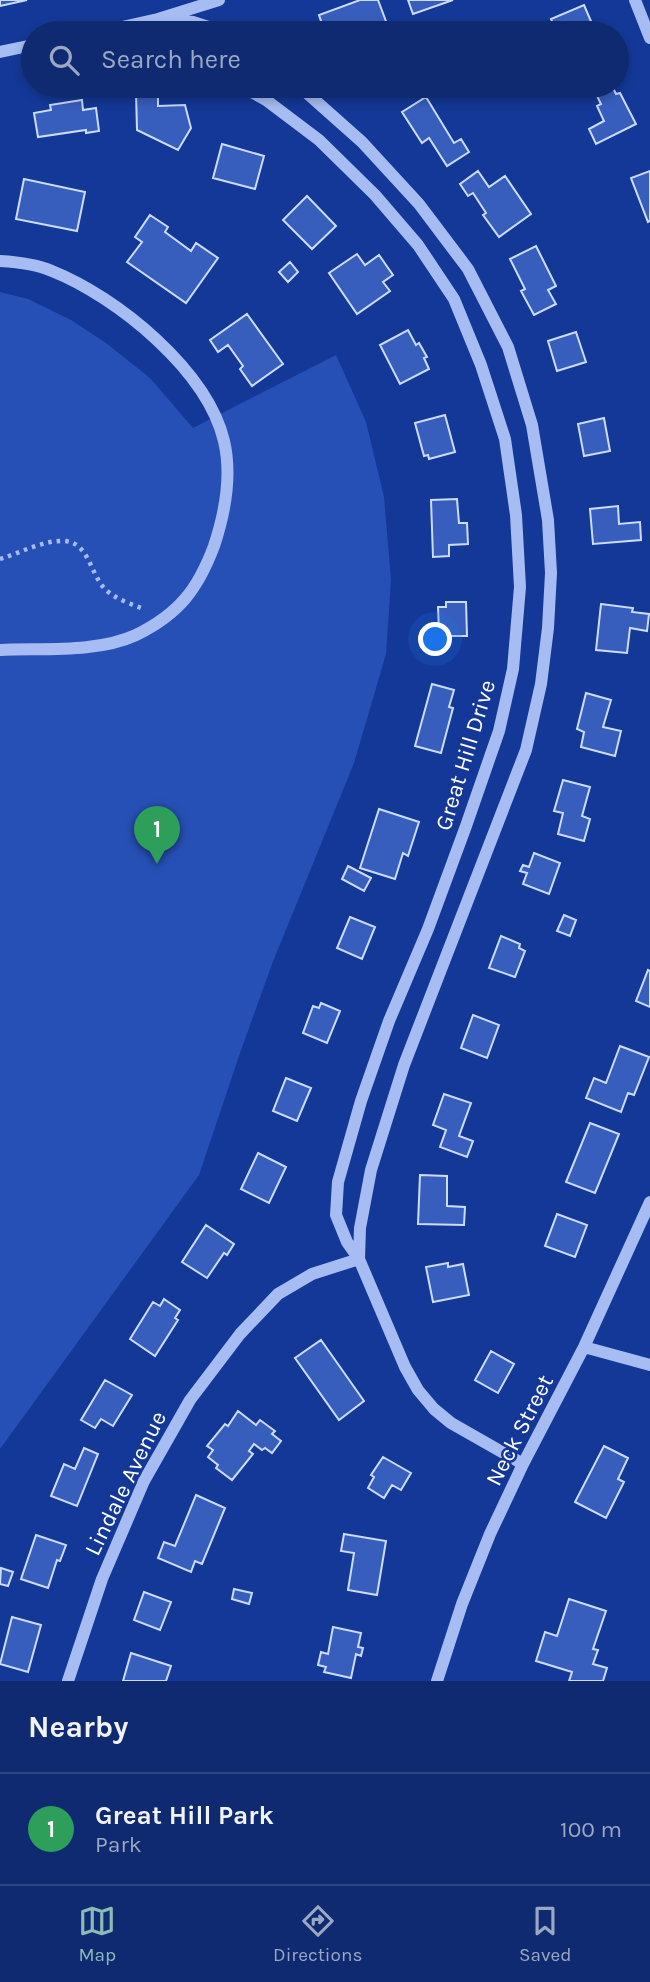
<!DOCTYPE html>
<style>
:root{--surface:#0f2a71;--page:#1d3679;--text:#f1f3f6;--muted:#9ba7c3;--line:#2f4684;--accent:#8bbbb9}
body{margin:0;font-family:Karla,sans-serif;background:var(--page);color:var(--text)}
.you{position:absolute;left:436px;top:640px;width:24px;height:24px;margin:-18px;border:5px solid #fff;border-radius:50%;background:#1a73e8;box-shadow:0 0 0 10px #1a73e833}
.badge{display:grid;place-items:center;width:46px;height:46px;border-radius:50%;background:var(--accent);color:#fff;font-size:23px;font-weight:700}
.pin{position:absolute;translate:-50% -58px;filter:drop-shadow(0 2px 4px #0008)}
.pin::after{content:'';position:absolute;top:37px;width:24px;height:21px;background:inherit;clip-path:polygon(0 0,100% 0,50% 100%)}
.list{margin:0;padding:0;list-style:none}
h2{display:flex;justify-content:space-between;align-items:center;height:91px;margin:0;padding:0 28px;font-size:30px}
h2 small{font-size:23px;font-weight:400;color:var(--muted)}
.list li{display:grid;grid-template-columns:46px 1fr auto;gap:21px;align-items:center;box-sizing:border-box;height:112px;padding:0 28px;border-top:2px solid var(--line)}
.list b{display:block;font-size:26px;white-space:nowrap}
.list p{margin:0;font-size:23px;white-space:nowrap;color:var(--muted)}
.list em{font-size:23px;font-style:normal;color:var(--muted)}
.icon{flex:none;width:38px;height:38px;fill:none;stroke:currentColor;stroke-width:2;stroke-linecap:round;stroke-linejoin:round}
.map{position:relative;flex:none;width:650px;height:1681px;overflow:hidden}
.search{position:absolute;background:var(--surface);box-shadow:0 4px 10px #0003;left:21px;right:21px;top:21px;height:77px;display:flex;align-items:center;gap:18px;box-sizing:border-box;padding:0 24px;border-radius:38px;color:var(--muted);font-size:26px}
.sheet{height:203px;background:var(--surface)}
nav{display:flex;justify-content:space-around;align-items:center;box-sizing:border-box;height:98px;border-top:2px solid var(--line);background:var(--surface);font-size:19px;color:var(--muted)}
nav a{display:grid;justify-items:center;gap:4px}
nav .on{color:var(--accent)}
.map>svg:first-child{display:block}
.green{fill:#2750b6}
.building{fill:#385ebd;stroke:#cddbfd;stroke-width:2}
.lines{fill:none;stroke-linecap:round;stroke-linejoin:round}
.path{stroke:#a6bcf2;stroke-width:4.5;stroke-dasharray:3.5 5;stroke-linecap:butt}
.minor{stroke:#a6bcf2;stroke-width:12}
.labels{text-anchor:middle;stroke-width:5;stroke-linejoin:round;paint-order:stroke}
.street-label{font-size:23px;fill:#fff;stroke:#143897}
</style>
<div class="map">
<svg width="650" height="1681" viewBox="0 0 650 1681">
<rect width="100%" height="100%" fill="#143897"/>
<!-- green -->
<path class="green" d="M0 292 28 299 71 320 106 343 150 378 193 428 336 355 366 422 384 497 391 580 386 654 354 763 272 964 240 1053 199 1175 0 1449Z"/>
<!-- building -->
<path class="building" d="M0 0H27L0 6Z
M360 0H378L387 24 371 29 373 33H325L319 15Z
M408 0H453L413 14Z
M584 5 596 33H557L551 19Z
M607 86H612L616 94 620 93 636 124 596 144 589 129 604 121 597 106 601 104 595 92Z
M136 93H158V106L185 105 191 128 178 150 137 130Z
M426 97 454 143 461 139 469 152 447 166 429 138 422 143 402 112Z
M82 100 83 110 96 108 99 131 86 133V130L38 137 34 113 51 110 50 105Z
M222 144 264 156 255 189 213 178Z
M478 171 489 187 505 176 531 214 499 237 483 215 486 213 473 193 468 196 460 184Z
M650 171V221L648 222 631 178Z
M24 179 85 192 77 231 16 219Z
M307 196 336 226 312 249 283 220Z
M150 215 168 227 165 232 191 251 196 243 218 258 186 303 127 262 142 242 135 237Z
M536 246 556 286 548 290 556 304 534 315 521 291 525 289 510 259Z
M357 254 365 265 379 255 393 275 383 282 390 291 357 314 329 273Z
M290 262 298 272 288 282 279 272Z
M247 314 283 364 252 386 240 369 243 366 228 345 218 352 210 340Z
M408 330 416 345 419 343 427 357 424 358 429 369 400 384 380 345Z
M576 332 586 362 557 371 548 341Z
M445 415 455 452 429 459 428 455 424 456 415 423Z
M604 418 610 451 584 456 578 424Z
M457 499 459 523H467L468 544 449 545V556L433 557 431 500Z
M618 506 619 524 640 522 641 540 593 544 590 509Z
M446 602H466L467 636H440V645L424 646 423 632H439L438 607H446Z
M601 604 633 608 632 612 649 614 647 631 630 628 627 653 596 650Z
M432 684 454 690 449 707 453 708 441 753 415 746Z
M586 693 611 700 603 727 621 731 615 756 581 747 584 732 577 729Z
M563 780 590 787 582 816 590 819 584 841 558 834 563 813 554 811Z
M379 809 419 822 408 856 403 853 395 879 360 868Z
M534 853 560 863 549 894 523 884 527 873 520 871 523 865 529 867Z
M348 866 371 878 364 891 342 879Z
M564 915 576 920 570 936 557 931Z
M350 917 375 927 362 959 337 948Z
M501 936 520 944 519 948 525 951 515 977 489 968Z
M648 970 650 971V1007L636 1001Z
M321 1003 340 1011 327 1043 303 1033 313 1006 319 1008Z
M473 1015 499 1025 487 1058 461 1048Z
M620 1046 649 1057 634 1095 628 1093 621 1112 586 1098 594 1078 606 1083Z
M286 1078 311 1088 297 1121 273 1111Z
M444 1094 471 1103 459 1136 473 1141 467 1157 440 1147 446 1130 433 1125Z
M590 1123 619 1134 595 1193 566 1182Z
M258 1153 286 1167 269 1203 241 1189Z
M420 1175 447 1176V1206L465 1207 464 1225 418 1224Z
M557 1214 587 1225 575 1257 545 1246Z
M206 1225 234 1244 227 1255 224 1253 207 1278 182 1262Z
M448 1263V1267L463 1264 469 1295 433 1302 426 1267Z
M164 1299 180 1310 175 1318 178 1320 155 1356 130 1339 153 1302 160 1306Z
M321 1340 364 1401 339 1420 295 1358Z
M491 1351 514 1364 498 1393 475 1380Z
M105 1380 132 1395 113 1426 101 1419 95 1428 81 1420Z
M238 1411 256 1425 260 1420 275 1431 272 1434 281 1441 272 1453 265 1448 262 1450 254 1444 249 1451 253 1454 232 1480 216 1468 218 1465 208 1457 213 1450 207 1446 225 1424 228 1426Z
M604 1446 628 1458 618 1479 624 1482 606 1518 575 1502Z
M84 1448 98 1454 77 1506 51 1496 64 1464 75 1469Z
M383 1457 411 1473 401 1490 392 1485 384 1498 368 1488 374 1477 371 1475Z
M196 1495 225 1508 202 1564 195 1561 191 1572 158 1558 164 1542 175 1546Z
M344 1534 386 1541 377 1595 348 1590 354 1553 341 1551Z
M36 1535 66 1545 60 1561 57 1560 48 1588 21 1579Z
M1 1568 13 1572 8 1586 0 1584Z
M234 1589 252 1593 249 1604 232 1599Z
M144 1592 171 1602 160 1630 134 1620Z
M569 1599 606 1611 593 1649 598 1650 593 1664 607 1668 603 1681H569L572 1672 536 1661 545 1632 557 1636Z
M12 1617 41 1625 28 1672 0 1664Z
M333 1627 361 1633 358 1647 363 1648 361 1656 356 1654 351 1678 324 1672 326 1667 318 1665 321 1652 328 1654Z
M131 1653 171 1666 166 1681H123Z"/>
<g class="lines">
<!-- path -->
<path class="path" d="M0 559C20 553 43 540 64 541 89 542 90 574 105 589 115 599 131 604 144 609"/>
<!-- minor -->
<path class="minor" d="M635 0 650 38
M95 33 158 19 219 0
M160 33 158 19 193 22 227 33
M0 52 33 45
M241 86 266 100 319 140 375 195 418 245 454 299 481 365 505 439 516 515 520 587 513 669 499 731 466 826 428 929 389 1021 361 1101 338 1182 336 1215 347 1242 359 1259 405 1367 418 1390 434 1409 451 1423 523 1464
M299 86 362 142 419 204 468 269 508 347 532 425 548 520 551 573 548 628 541 684 526 750 404 1065 371 1170 360 1228 359 1259
M0 261C17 262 36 264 52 271 117 297 207 370 224 441 232 475 225 513 214 546 198 589 179 614 136 635 97 653 43 648 0 650
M584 1347 650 1365
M68 1681 102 1579 144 1481 190 1400 240 1334 278 1294 312 1274 359 1259
M437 1681 462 1604 490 1534 523 1464 584 1347 650 1202"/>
</g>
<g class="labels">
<!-- street labels -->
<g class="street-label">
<text transform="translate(465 755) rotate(-73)" y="8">Great Hill Drive</text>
<text transform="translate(519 1430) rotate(-63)" y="8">Neck Street</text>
<text transform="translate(125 1483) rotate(-64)" y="8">Lindale Avenue</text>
</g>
</g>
</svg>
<div class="you"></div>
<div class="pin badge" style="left:157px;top:864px;background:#2e9e5b">1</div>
<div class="search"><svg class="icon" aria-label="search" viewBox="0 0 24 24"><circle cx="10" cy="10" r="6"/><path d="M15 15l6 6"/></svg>Search here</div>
</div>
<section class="sheet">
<h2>Nearby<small></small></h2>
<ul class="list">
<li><span class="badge" style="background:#2e9e5b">1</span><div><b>Great Hill Park</b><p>Park</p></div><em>100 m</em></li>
</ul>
</section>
<nav>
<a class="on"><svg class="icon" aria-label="map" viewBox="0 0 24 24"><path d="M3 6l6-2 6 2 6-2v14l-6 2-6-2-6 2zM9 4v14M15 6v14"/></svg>Map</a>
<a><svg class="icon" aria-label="directions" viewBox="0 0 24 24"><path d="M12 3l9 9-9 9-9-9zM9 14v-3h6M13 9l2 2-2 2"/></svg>Directions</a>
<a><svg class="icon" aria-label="saved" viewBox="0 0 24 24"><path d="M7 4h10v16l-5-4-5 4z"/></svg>Saved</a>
</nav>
